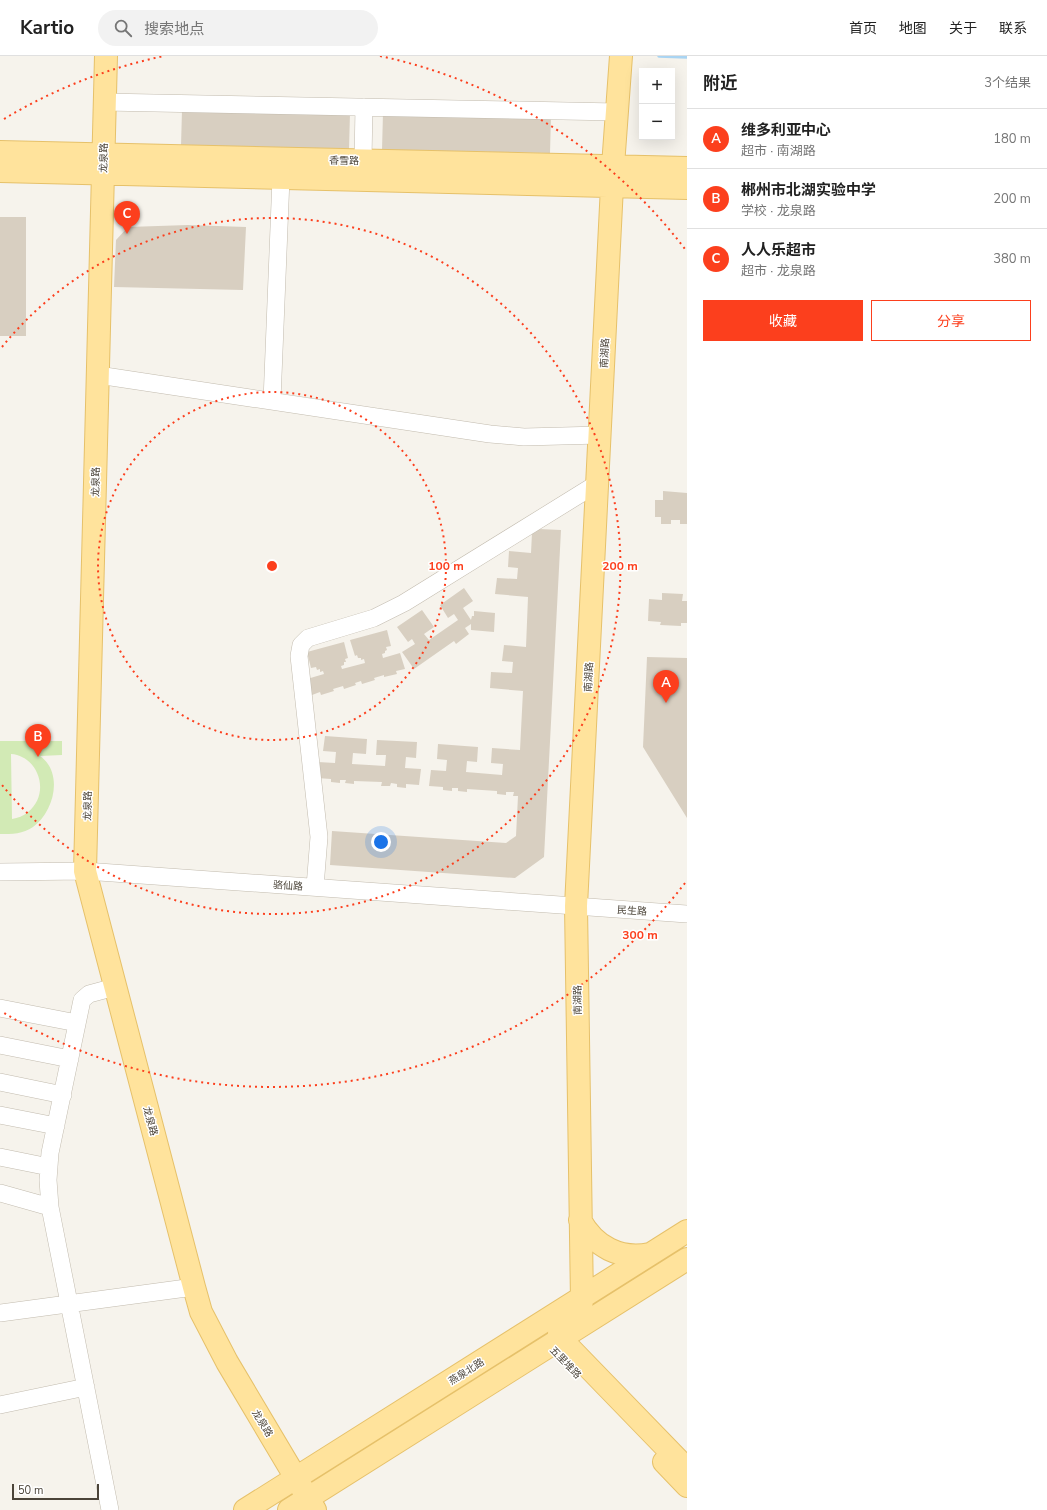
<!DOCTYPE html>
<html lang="zh">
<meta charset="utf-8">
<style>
:root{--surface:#fff;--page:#f2f2f2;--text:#222;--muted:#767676;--line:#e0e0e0;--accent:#fc3f1d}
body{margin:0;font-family:"Nunito Sans","Noto Sans SC",sans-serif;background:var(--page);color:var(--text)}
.controls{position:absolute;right:12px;top:12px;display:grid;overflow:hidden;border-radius:0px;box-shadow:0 4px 16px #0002}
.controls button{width:36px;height:36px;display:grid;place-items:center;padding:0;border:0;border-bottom:1px solid var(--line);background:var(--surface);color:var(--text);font:20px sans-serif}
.scale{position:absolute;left:12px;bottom:10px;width:87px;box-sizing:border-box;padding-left:4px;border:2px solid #4b4439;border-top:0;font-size:11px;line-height:14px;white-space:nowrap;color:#4b4439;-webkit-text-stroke:3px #fff;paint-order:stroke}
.you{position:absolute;left:381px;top:786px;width:14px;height:14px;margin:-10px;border:3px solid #fff;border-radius:50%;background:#1a73e8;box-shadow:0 0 0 6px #1a73e833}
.badge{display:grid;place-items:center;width:26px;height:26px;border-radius:50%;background:var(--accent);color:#fff;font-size:13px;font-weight:700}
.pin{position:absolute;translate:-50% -33px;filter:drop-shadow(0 1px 2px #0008)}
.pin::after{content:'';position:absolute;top:21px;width:14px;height:12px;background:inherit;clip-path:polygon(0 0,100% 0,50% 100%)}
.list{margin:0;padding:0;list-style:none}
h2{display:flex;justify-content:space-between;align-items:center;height:52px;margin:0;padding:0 16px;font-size:17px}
h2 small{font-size:13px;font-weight:400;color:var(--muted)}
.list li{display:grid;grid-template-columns:26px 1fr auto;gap:12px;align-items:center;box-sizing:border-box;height:60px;padding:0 16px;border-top:1px solid var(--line)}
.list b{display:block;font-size:15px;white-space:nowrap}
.list p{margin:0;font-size:13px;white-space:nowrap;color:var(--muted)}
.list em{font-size:13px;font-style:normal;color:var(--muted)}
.actions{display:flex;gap:8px;padding:12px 16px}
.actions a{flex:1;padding:9px 0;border:1px solid var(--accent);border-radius:0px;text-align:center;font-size:14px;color:var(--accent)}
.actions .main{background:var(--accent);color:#fff}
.icon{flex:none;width:22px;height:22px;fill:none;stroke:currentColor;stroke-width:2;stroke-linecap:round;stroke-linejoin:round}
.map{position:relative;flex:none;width:687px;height:1454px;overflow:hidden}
header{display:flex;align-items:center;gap:24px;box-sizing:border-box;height:56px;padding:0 20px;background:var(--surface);border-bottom:1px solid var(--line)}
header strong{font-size:19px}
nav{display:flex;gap:22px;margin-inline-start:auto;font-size:14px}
.search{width:280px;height:36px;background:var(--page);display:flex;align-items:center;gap:10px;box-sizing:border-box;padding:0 14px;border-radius:22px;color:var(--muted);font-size:15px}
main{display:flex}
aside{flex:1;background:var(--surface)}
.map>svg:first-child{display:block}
.green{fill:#d2eab5;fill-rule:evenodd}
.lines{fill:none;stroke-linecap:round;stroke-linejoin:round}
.stream{stroke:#a9d4f2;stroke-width:3.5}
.building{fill:#d8cfc1}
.minor-casing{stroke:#c2bbae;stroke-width:18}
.major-casing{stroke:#e6c16a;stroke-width:24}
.minor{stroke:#fff;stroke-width:17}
.major{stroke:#ffe39c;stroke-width:22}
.ring{fill:none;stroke:#fc3f1d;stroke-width:2;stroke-dasharray:2 4}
.labels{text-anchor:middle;stroke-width:3;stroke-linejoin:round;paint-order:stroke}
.street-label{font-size:10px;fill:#4b4439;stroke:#fff}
.centre{fill:#fc3f1d;stroke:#fff;stroke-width:2}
.ring-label{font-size:12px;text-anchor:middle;font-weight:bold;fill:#fc3f1d;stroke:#fff;stroke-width:3;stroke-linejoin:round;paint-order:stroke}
</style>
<header>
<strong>Kartio</strong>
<div class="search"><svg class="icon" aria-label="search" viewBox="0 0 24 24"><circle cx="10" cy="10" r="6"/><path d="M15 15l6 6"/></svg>搜索地点</div>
<nav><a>首页</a><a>地图</a><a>关于</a><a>联系</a></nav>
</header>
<main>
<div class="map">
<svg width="687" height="1454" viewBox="0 0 687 1454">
<rect width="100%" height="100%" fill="#f6f3ec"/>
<!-- green -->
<path class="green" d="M0 685H62V699L40 700C64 717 54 756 33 771 23 778 12 778 0 778ZM11 698C39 700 51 738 28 756 23 760 18 762 12 763Z"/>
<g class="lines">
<!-- stream -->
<path class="stream" d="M659 0 687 1"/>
</g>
<!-- building -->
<path class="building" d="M182 54 350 57 349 93 181 90Z
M383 57 551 60 550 97 382 94Z
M0 161H26V280H0Z
M188 169 246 171 243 234 114 231 116 184 128 171Z
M663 435 687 437V468H680V464H671V468H661V461H655V444H663Z
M539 473 561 474 544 801 515 822 330 809 332 775 506 787 516 780 518 740H513L514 736H506V739L497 738V735L467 733V736L458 735V732H452V735L443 734V731L429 730 431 714 446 715 447 704 437 703 438 688 478 691 477 706 467 705 466 716 502 719 503 708 491 707 492 692 520 694 523 635 490 632 491 616 512 617 513 606 502 605 504 589 526 591 528 541 495 538 497 522 517 523 518 512 508 511 509 495 531 497 532 477Z
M464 532 473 545 463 552 471 564 472 560H474V555L495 557 494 576 471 574V568L465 572 469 578 456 588 454 585 414 613 402 596 415 588 412 583 408 586 397 571 422 554 434 571 424 578 429 584 458 564 454 558 448 562 440 549Z
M662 537 683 538 682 545H687V567H681V570L660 569 661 566 648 565 649 543 662 544Z
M387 574 391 590 386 591 387 594 385 595V597L382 598 383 602 400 597 405 613 396 615 397 618 384 621V619L374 622 375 624 362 628 361 625 355 627 356 629 344 633 343 630 333 633 334 635 321 639 320 636 312 639 307 623 324 618 323 615 320 616V613L317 614 316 611 311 612 307 596 344 586 348 602 345 603 346 606H344V609L341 610 342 613 365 607 364 603 361 604V602H358L357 599 355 600 350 584Z
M647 601 687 602V762L643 691Z
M325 680 367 683 366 698 353 697 352 708 369 709 385 710 386 699H376L377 684 417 686 416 702 406 701 405 712 421 713 419 729 406 728V732L397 731V728L391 727 390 730H381L382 726 354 725V728L345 727 346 724H340V727L331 726V723L317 722 318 706 335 707 336 696 323 695Z"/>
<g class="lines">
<!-- minor casing -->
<g class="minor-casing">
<path id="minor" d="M104 46 617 56
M363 104 364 51
M98 319 490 378 524 381 600 379
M272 345 281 122
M0 816 85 815 687 858
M315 831 319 781 299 600 301 589 308 582 374 562 404 547 598 427
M0 952 77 967
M0 989 70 1003
M0 1026 63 1039
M0 1059 56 1070
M0 1101 49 1111
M0 1137 50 1151
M0 1257 194 1231
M0 1349 86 1331
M110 1454 50 1151 48 1124 50 1097 82 944 89 938 115 931"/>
</g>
<!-- major casing -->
<g class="major-casing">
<path id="major" d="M106 0 85 815 194 1231 201 1256 227 1306 315 1454
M621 0 613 110 576 850 582 1245 580 1253 577 1258 559 1277V1281L687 1413
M0 96 687 112
M0 115 687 132
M580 1164C595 1191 620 1204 650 1198
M664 1406 687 1430
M245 1454 687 1175
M289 1454 687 1203"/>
</g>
<!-- minor -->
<use href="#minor" class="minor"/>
<!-- major -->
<use href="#major" class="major"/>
</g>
<!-- distance rings -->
<g class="ring">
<circle cx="272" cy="510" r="174"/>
<path d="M2 291A348 348 0 1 1 2 729"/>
<path d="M685 827A521 521 0 0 1 4 957M4 63A521 521 0 0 1 164 0M380 0A521 521 0 0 1 685 193"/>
</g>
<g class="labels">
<!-- street labels -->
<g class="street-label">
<text transform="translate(103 102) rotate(-89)" y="4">龙泉路</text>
<text transform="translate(344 104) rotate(1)" y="4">香雪路</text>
<text transform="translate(604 297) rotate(-87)" y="4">南湖路</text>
<text transform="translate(95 426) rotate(-89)" y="4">龙泉路</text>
<text transform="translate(588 621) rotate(-87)" y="4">南湖路</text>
<text transform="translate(87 750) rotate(-89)" y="4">龙泉路</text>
<text transform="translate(288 829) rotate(4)" y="4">骆仙路</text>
<text transform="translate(632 854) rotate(4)" y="4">民生路</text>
<text transform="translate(577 944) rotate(-91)" y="4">南湖路</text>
<text transform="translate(151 1065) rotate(75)" y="4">龙泉路</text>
<text transform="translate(566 1306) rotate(46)" y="4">五里堆路</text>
<text transform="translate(466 1315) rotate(-32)" y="4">燕泉北路</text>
<text transform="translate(263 1367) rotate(59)" y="4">龙泉路</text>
</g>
</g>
<circle cx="272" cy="510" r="6" class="centre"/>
<g class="ring-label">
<text x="446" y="514">100 m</text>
<text x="620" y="514">200 m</text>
<text x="640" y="883">300 m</text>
</g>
</svg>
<div class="controls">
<button>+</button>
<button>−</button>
</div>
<div class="scale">50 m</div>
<div class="you"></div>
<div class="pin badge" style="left:666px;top:647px">A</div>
<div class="pin badge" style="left:38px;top:701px">B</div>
<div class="pin badge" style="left:127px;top:178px">C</div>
</div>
<aside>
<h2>附近<small>3个结果</small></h2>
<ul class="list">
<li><span class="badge">A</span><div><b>维多利亚中心</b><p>超市 · 南湖路</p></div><em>180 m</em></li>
<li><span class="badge">B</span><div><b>郴州市北湖实验中学</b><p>学校 · 龙泉路</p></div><em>200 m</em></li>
<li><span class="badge">C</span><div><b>人人乐超市</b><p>超市 · 龙泉路</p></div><em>380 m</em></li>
</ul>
<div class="actions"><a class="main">收藏</a><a>分享</a></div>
</aside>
</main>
